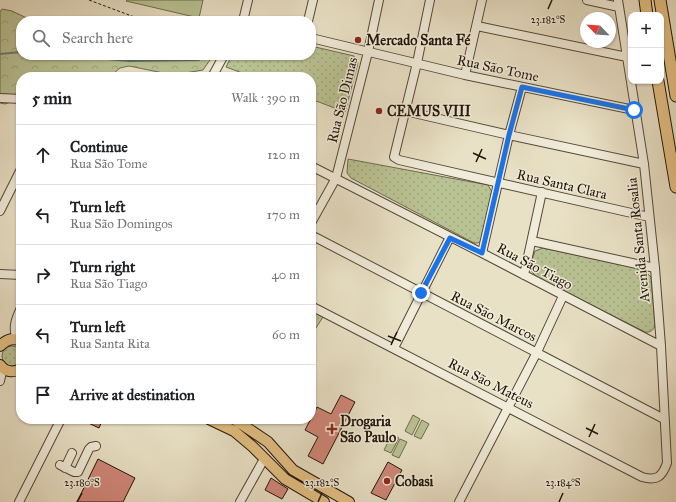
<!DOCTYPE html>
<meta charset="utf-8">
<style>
:root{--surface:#fff;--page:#f6f6f6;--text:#202124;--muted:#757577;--line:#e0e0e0}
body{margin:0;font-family:"IM FELL Great Primer",serif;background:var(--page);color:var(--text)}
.controls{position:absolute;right:12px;top:12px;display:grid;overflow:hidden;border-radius:8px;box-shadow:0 1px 3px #0004}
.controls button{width:36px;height:36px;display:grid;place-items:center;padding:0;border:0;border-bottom:1px solid var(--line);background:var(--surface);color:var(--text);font:20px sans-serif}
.compass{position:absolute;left:580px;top:12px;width:36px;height:36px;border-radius:50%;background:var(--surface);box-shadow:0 1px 3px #0004;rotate:295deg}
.stop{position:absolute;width:12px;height:12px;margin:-9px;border:3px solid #1a73e8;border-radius:50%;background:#fff}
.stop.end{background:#1a73e8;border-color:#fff;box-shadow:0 1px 4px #0008}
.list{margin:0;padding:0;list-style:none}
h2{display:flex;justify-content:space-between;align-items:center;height:52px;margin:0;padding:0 16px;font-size:17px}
h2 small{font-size:13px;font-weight:400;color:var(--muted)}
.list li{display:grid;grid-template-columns:26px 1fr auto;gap:12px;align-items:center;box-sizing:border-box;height:60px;padding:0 16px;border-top:1px solid var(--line)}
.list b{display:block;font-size:15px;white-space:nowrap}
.list p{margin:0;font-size:13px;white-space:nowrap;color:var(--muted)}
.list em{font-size:13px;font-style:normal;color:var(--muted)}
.icon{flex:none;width:22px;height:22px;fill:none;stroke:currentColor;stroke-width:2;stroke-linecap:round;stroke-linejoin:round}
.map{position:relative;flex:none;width:676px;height:502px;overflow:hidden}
.search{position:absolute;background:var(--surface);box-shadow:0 1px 3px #0004;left:16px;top:16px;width:300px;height:44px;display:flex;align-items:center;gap:10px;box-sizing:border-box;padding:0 14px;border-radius:16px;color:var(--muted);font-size:15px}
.panel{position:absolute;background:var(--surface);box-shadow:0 1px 3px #0004;left:16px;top:72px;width:300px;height:352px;border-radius:16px}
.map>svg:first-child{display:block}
.grass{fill:url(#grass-dots);stroke:#6d6c4e}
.forest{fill:url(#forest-crowns);stroke:#6d6c4e}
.pitch{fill:#b9c293;stroke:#6d6c4e}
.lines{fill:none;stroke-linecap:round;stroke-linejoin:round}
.stream{stroke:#687a72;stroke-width:2}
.building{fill:#d18779;stroke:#21150a}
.minor-casing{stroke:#534839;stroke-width:10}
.major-casing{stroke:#21150a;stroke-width:12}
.highway-casing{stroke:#21150a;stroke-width:13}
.path{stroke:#21150a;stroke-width:1;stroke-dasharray:3 2;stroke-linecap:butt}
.minor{stroke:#f1ecda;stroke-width:8}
.major{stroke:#e4c083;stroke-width:10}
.highway{stroke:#e4c083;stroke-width:11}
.route{stroke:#1a73e8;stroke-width:5}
.ticks{fill:none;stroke:#21150a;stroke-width:1.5}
.poi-dot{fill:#8f2418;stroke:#f1ecda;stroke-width:1.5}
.labels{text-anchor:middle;stroke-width:3;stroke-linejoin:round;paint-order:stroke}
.poi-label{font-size:14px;font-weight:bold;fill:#21150a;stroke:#f1ecda;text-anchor:start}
.street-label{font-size:14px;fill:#21150a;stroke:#f1ecda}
.ticks-label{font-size:10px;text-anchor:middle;fill:#21150a;stroke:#f1ecda;stroke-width:3;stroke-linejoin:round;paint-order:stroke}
</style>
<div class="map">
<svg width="676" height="502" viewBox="0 0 676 502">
<defs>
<pattern id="grass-dots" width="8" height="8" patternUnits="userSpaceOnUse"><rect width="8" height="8" fill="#b9c293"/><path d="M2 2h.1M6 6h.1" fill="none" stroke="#9fa67d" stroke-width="1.8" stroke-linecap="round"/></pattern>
<pattern id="forest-crowns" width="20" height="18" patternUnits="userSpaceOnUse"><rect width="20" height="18" fill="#b9c293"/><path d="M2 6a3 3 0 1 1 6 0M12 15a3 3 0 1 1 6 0" fill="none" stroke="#9fa67d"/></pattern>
</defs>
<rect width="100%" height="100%" fill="#e9e1c6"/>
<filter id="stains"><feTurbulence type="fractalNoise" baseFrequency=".005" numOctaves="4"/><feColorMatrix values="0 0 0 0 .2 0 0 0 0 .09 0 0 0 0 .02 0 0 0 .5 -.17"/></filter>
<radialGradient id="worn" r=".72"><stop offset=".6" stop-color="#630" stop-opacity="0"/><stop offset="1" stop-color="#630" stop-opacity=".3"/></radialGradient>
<!-- grass -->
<path class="grass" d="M311 46 354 56 358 63 345 112 311 99V77H253L226 67 232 55H311Z
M348 159 488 185 492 192 482 240 478 243H474L351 178 347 173Z
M543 248 641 269 646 272 651 277 655 325C654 330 650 333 645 332L536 277 531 270 533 256 535 251Z
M311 311 323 317 314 331 311 330Z
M2 356a10 10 0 1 1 20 0a10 10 0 1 1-20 0Z"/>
<!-- forest -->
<path class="forest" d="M2 9 12 11 33 21H21V55H208L212 57 203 70 173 75 129 66 120 68 109 77H21C21 85 16 92 16 100L5 104 0 103V12Z"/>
<!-- pitch -->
<path class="pitch" d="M127 0H203L199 18 126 1Z
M413 415 420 419 412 435 405 431Z
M422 420 429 424 421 439 414 436Z
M392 434 399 438 391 453 384 450Z
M400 439 407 442 399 458 392 455Z"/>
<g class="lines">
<!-- stream -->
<path class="stream" d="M0 54 21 52
M64 55 129 61 199 60"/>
</g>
<!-- building -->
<path class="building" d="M341 395 355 402 323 464 308 456 318 437 305 430 317 407 331 414Z
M80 419H103L99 428Z
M98 459 135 478 123 502H77Z
M388 462 402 470 386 500 371 493Z
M271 478 288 489 282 499 265 490Z"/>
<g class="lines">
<!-- minor casing -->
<g class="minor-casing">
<path id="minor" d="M430 0 417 63 394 157 399 160 649 217
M587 0 619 7
M243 21 248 0
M308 21 313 0
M477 26 627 57
M311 38 465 75 634 110
M465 75 482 0
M212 77 224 55
M0 98 21 99
M405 111 509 135 644 164
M311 166 482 253 661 346
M0 211 21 169
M311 223 336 178 368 52 379 0
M311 235 664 419
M532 241 655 268
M482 253 509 135 522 87
M0 274 21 275
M524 275 542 192
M311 306 642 477C657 481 662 477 667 463L661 346 655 268 644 164 618 0
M17 340C12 328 16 318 21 308
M394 348 450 237
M0 365 2 372 0 381
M60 465 74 472H78L89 449 91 447 96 446
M65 468 72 453
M19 502 61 419
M240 502 264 459
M459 502 537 352 563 296"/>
</g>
<!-- major casing -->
<g class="major-casing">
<path id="major" d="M0 346C6 340 13 337 21 341
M0 365C5 372 13 373 21 369
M209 419 234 431 253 447 285 479 324 502
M234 419 268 442 293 470 349 502"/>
</g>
<!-- highway casing -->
<g class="highway-casing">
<path id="highway" d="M645 0 647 15
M660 0 676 96
M658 81 676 187"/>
</g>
<!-- path -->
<path class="path" d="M89 0 145 21"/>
<!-- minor -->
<use href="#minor" class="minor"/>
<!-- major -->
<use href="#major" class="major"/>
<!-- highway -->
<use href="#highway" class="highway"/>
</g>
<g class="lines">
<!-- route -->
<path class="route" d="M421 293 450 238 482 253 509 135 522 87 634 110"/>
</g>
<!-- ticks -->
<path class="ticks" d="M548 9 552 0M473 153 486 159M476 162 482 149M388 336 401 341M391 345 397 332M586 428 598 434M589 437 595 424M77 502 82 493M318 502 322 493M559 502 563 493"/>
<!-- markers -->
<g class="poi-dot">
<circle cx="358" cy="40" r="4"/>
<circle cx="379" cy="111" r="4"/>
<path d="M330 423h4v4h4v4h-4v4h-4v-4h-4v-4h4z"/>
<circle cx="387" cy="481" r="4"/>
</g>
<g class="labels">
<!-- poi labels -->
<g class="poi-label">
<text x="366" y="45">Mercado Santa Fé</text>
<text x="387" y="116">CEMUS VIII</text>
<text x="340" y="426">Drogaria<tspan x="340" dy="16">São Paulo</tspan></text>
<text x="395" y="486">Cobasi</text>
</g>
<!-- street labels -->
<g class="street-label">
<text transform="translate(498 68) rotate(12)" y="5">Rua São Tome</text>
<text transform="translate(342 100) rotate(-76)" y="5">Rua São Dimas</text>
<text transform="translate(562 184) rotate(13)" y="5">Rua Santa Clara</text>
<text transform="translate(638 240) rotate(-96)" y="5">Avenida Santa Rosalia</text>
<text transform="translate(535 266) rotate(28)" y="5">Rua São Tiago</text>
<text transform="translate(494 316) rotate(27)" y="5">Rua São Marcos</text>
<text transform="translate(491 383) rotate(27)" y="5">Rua São Mateus</text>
</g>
</g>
<g class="ticks-label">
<text x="548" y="23">23.182°S</text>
<text x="82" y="486">23.180°S</text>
<text x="322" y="486">23.182°S</text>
<text x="563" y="486">23.184°S</text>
</g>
<rect width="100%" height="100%" filter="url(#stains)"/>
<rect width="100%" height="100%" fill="url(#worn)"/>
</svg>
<div class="controls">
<button>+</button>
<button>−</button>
</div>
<svg class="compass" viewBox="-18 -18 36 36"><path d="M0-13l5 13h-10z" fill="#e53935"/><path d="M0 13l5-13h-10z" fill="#757577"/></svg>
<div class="stop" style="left:634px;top:110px"></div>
<div class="stop end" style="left:421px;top:293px"></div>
<div class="search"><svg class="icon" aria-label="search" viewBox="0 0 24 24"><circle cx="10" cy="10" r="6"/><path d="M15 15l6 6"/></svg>Search here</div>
<section class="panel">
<h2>5 min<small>Walk · 390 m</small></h2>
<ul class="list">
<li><svg class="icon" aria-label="ahead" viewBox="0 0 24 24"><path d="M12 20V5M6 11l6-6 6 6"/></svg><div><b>Continue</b><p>Rua São Tome</p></div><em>120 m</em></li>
<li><svg class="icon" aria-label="left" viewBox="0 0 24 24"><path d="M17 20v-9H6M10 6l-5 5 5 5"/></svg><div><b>Turn left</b><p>Rua São Domingos</p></div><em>170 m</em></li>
<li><svg class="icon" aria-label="right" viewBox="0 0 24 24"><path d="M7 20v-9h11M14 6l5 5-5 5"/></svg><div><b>Turn right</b><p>Rua São Tiago</p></div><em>40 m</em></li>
<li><svg class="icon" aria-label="left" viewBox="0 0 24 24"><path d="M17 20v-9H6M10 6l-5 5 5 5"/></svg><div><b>Turn left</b><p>Rua Santa Rita</p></div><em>60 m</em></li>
<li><svg class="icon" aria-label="arrive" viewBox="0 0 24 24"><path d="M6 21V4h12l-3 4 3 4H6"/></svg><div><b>Arrive at destination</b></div></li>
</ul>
</section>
</div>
